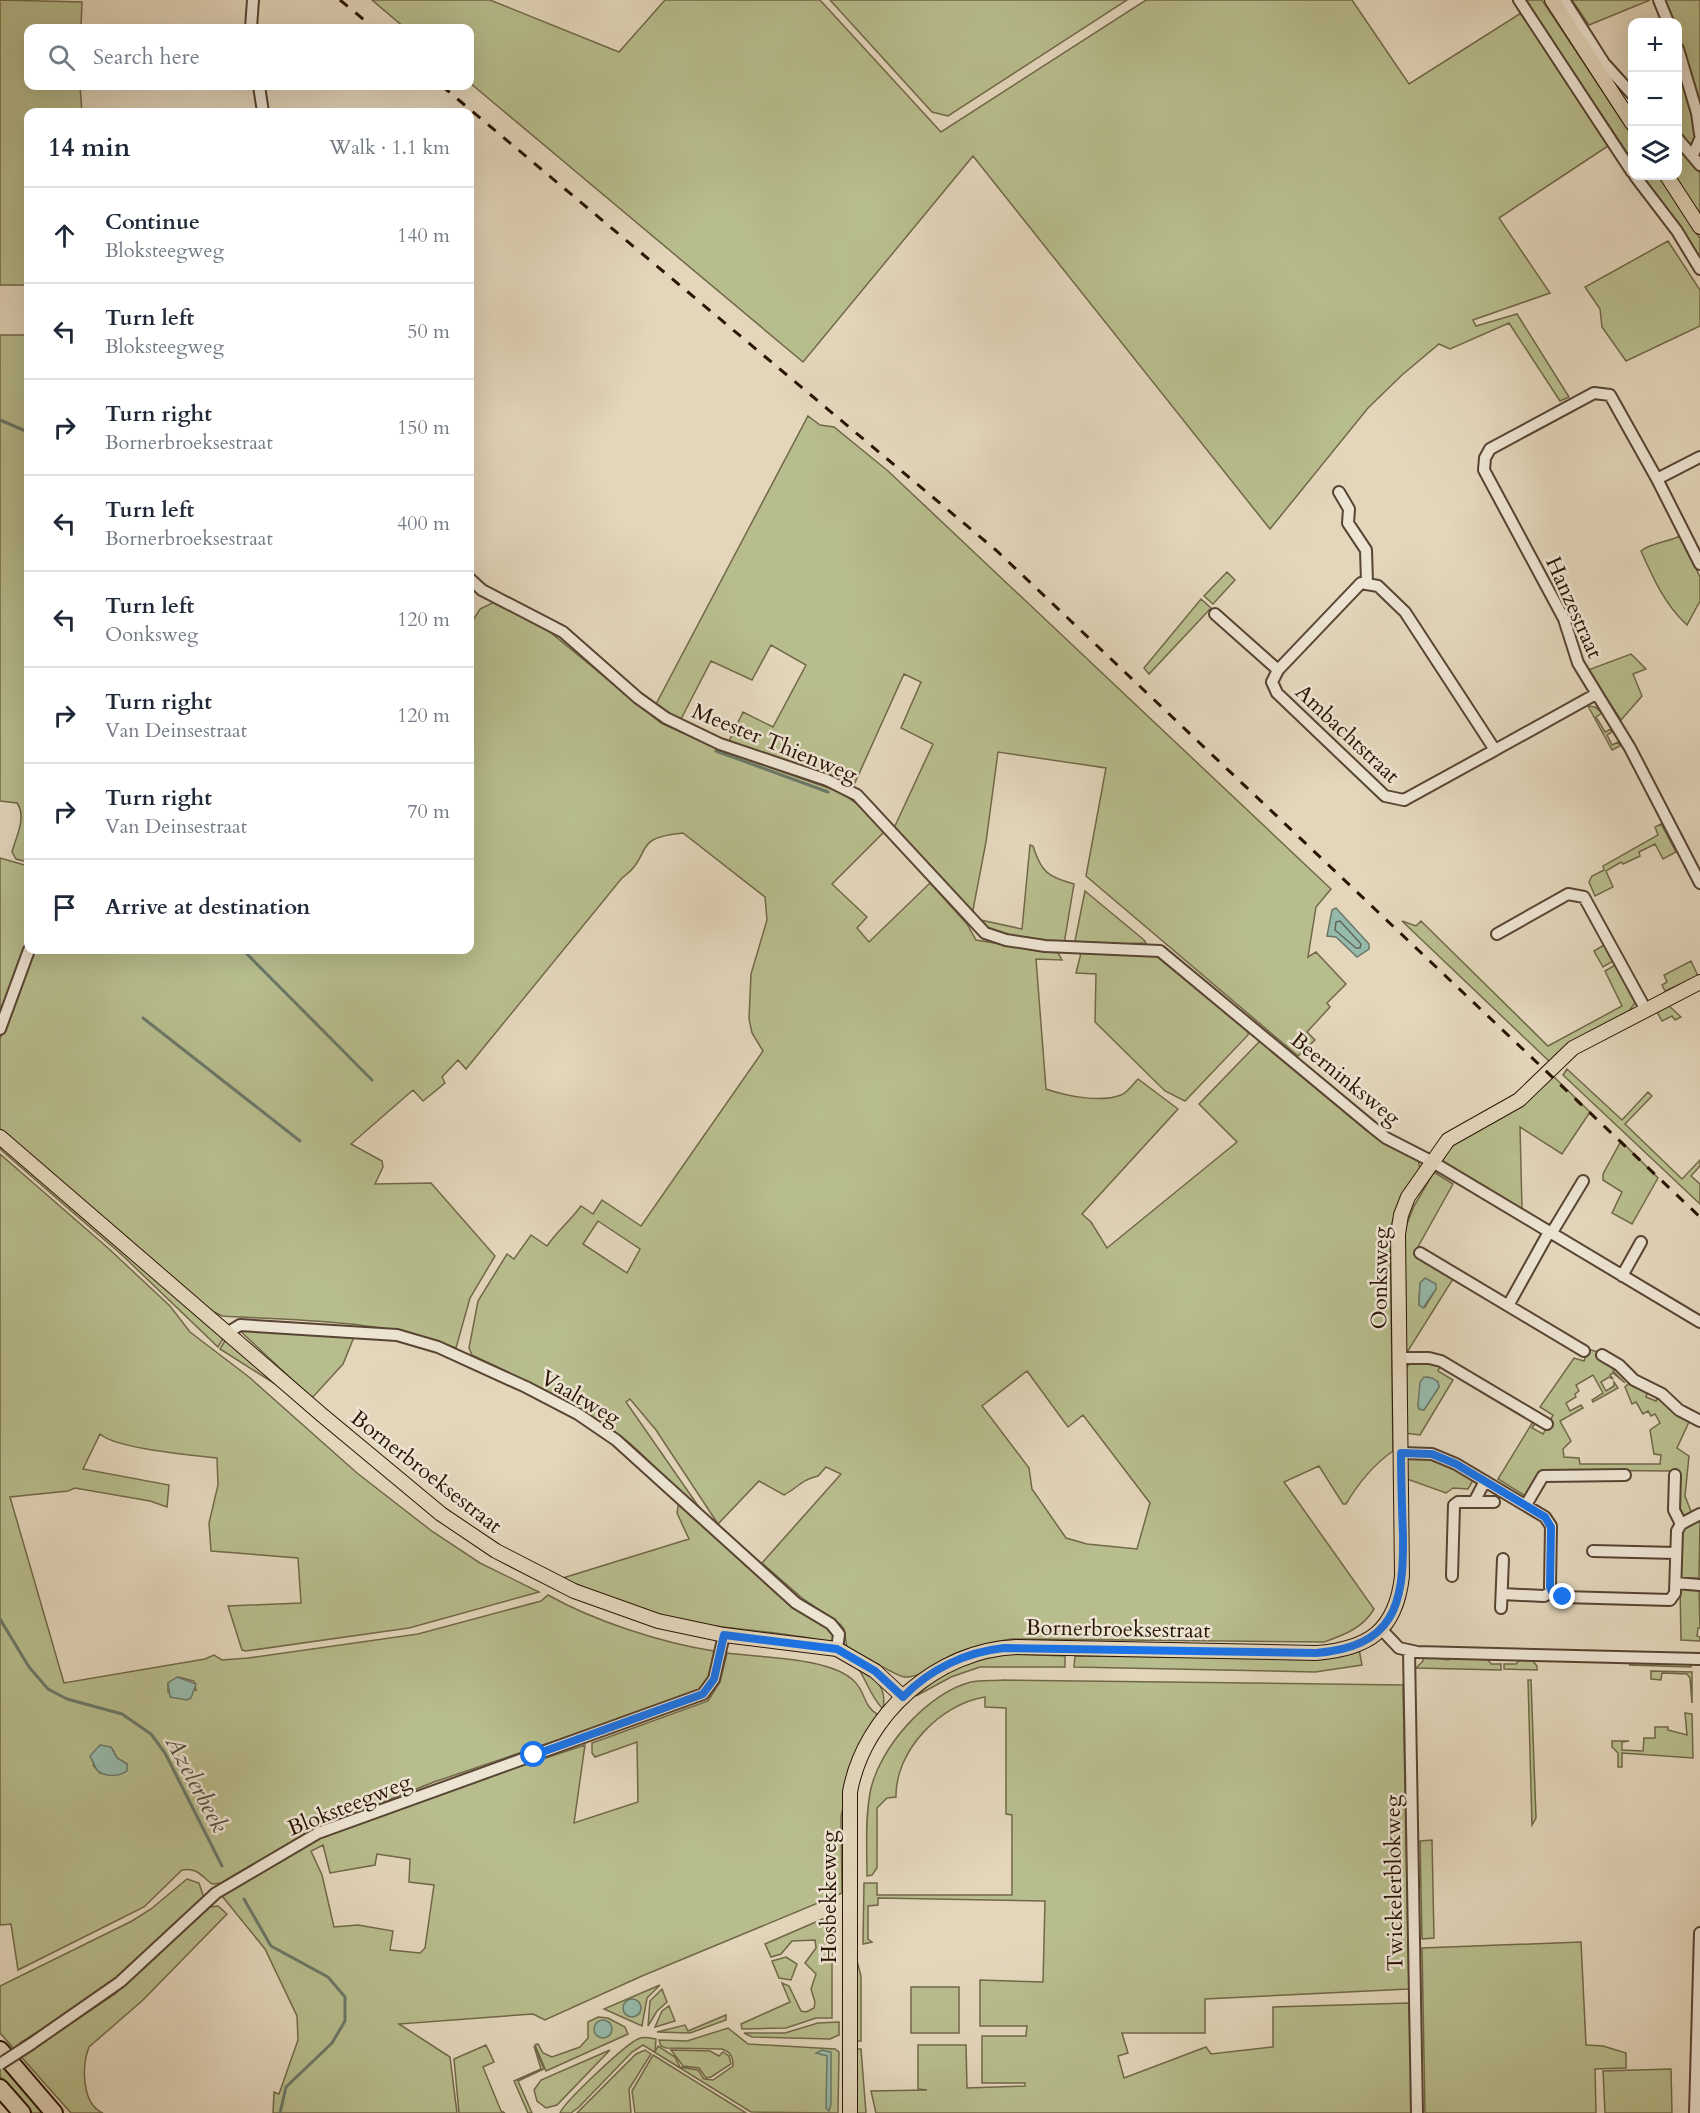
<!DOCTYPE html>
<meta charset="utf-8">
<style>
:root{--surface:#fff;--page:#f2f2f3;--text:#1f2937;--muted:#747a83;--line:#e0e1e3}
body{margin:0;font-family:Cardo,serif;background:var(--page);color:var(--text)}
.controls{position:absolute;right:18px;top:18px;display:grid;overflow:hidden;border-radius:12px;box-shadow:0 6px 24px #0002}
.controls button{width:54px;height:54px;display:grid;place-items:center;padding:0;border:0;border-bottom:2px solid var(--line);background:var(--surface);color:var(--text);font:30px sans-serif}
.stop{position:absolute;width:18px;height:18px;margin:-14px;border:4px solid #1a73e8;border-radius:50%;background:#fff}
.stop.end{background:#1a73e8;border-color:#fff;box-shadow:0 2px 6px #0008}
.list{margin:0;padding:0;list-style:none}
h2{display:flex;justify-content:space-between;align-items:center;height:78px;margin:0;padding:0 24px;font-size:26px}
h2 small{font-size:20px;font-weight:400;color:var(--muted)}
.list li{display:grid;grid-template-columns:39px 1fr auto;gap:18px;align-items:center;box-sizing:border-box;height:96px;padding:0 24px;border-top:2px solid var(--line)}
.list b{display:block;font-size:22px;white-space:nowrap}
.list p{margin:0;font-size:20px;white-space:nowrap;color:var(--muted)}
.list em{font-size:20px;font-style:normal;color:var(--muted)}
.icon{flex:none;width:33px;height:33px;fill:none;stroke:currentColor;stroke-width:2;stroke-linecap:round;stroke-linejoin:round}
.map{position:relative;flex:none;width:1700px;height:2113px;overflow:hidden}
.search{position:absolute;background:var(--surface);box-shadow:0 6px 24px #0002;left:24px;top:24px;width:450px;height:66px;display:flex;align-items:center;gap:15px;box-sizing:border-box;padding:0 21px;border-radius:12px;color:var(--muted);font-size:22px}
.panel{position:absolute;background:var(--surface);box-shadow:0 6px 24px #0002;left:24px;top:108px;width:450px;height:846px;border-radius:12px}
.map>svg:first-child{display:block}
.green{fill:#b8bd8d;stroke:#716848;stroke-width:1.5;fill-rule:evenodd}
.water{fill:#96baab;stroke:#6b7868;stroke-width:1.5}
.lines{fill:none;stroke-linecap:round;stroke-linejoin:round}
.shore{stroke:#606758;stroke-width:1.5}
.stream{stroke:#6b7868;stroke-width:3}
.minor-casing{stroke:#584432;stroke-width:14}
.major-casing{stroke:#2a1404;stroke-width:16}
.highway-casing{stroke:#2a1404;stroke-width:20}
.minor{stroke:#ede4d3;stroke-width:10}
.major{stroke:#e3d6bb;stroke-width:14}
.highway{stroke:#e3d6bb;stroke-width:16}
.rail{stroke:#2a1404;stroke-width:3;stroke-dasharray:10 10;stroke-linecap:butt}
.minor-bridge-casing{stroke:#584432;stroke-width:14;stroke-linecap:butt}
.minor-bridge{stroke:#ede4d3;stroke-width:10}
.route{stroke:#1a73e8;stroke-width:8}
.labels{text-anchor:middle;stroke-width:5;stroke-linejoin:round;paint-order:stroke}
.street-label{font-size:22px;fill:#2a1404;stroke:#ede4d3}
.water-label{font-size:24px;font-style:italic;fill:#504e3e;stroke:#ede4d3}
</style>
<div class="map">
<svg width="1700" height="2113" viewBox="0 0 1700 2113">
<rect width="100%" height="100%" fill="#e3d6bb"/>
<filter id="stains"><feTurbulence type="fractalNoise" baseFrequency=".00333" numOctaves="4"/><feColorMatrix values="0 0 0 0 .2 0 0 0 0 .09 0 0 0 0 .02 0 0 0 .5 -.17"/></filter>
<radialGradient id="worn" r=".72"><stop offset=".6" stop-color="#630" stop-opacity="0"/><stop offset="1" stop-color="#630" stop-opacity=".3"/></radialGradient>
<!-- green -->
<path class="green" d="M0 0 82 2 81 28H28V86H80L82 112H28V285H0Z
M372 0H490L619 52 665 0H820L941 132 1146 0H1352L1409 84 1521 13 1608 146 1499 218 1550 293 1473 320 1476 326 1517 314 1569 397 1560 401 1509 323 1450 349 1439 344 1402 375 1368 408 1270 529 973 156 803 362 470 83V28H405Z
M830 0H1127L948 116 932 112Z
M1525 0H1542L1632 136V160Z
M1572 0H1650L1589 25Z
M1665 0H1700V108L1678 37V22H1672Z
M1678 61C1687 86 1698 118 1694 146L1691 147 1678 135Z
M1678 147 1700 173V214L1674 176H1678Z
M1643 176H1659L1700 238V260Z
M1668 241 1700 290V326L1626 361 1602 327 1600 309 1585 287Z
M0 335H28V862L16 859 12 852C16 837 27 817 17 803L0 801Z
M808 416 820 425 834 427 888 471 1331 889 1316 907 1308 957 1316 952 1346 984 1327 1003 1330 1007 1307 1032 1315 1040 1298 1056 1086 876 1106 768 998 752 986 842 972 915 894 828 933 744 901 728 921 682 904 674 853 787 729 741 743 712 773 727 806 665 771 645 752 680 711 661 680 721 655 706Z
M1680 536 1700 577V601L1687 625C1665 605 1653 578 1641 551 1650 543 1668 542 1680 536Z
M1227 572 1235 580 1213 604 1204 596Z
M1201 599 1211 608 1149 674 1144 668Z
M494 602 545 628 661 723 720 750 840 792 857 804 884 832 832 884 867 917 857 928 869 942 930 883 967 924 976 940 1058 953 1062 960 1036 959 1046 1089C1066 1096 1101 1103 1121 1095 1128 1092 1133 1084 1138 1079L1178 1109 1082 1214 1091 1222 1107 1248 1237 1142 1199 1104 1260 1041 1371 1130 1418 1160 1420 1168 1399 1202 1390 1229 1393 1451C1373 1465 1359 1482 1346 1504H1343L1319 1466 1284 1482 1374 1609C1363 1628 1344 1635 1324 1642L1012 1639C992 1642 972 1646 954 1654 938 1661 923 1678 904 1677 895 1676 861 1653 847 1648L844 1629 840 1624 802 1598 762 1563 841 1474 826 1467 818 1476C803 1479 797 1488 784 1495L759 1481 718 1524 656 1430 630 1399 626 1402 701 1510C674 1490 653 1462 627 1441 581 1404 525 1381 472 1355L469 1348 478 1301 507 1254 514 1259 531 1235 547 1246C557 1231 570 1221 581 1206L593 1214 602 1200 641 1226 763 1051 752 1033 749 1019 751 974 767 920 765 897 683 833C629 838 655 854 622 878L466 1069 458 1060 442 1077 445 1083 423 1101 413 1090 351 1144 382 1161 383 1167 375 1184 431 1183 495 1256 470 1298 456 1348C382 1319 300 1321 222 1316L202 1306 0 1131V1039L32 950H470V625L480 609ZM598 1221 640 1249 627 1273 583 1244ZM1027 1371 1068 1427 1083 1415 1150 1503 1137 1549 1087 1544 1066 1538 1032 1489 1029 1468 982 1406Z
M1631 654 1646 669 1633 674 1642 696 1621 720 1588 670Z
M1588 706 1595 707 1602 713 1596 717 1605 732 1611 729 1612 732 1607 735 1612 745 1618 742 1620 746 1612 750Z
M1661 824 1676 852 1663 859 1655 844 1639 852 1640 856 1623 864 1621 862 1606 871 1613 887 1595 896 1589 882 1592 876 1604 870 1603 866 1658 835 1655 827Z
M1030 845 1033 846C1041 872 1048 877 1074 884L1064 944 987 931 976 919 1022 929Z
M0 858 28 866V944L0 1021Z
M1085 891 1144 940 1146 943 1074 946Z
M1402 921 1416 926 1421 921 1548 1046 1622 1006 1605 971 1615 965 1635 1003 1629 1011 1578 1038 1551 1063Z
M1604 945 1613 961 1603 967 1594 951Z
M1081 953H1156L1249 1030 1248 1035 1185 1101 1165 1091 1095 1022 1096 974 1076 973Z
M1691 961 1698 976 1665 991 1662 985 1667 982 1664 975Z
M1668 1005 1681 1017 1675 1020 1672 1016 1662 1021 1657 1012Z
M1567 1069 1622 1120 1648 1092 1652 1096 1625 1124 1682 1179 1700 1160V1166L1691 1176 1700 1184V1204L1563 1075Z
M1552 1075 1590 1112 1562 1154 1520 1127 1522 1209 1440 1162 1454 1141 1529 1100Z
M1621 1141 1658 1178 1632 1224 1612 1213 1622 1192 1603 1180V1174Z
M0 1143 224 1337 218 1347 122 1255 0 1149Z
M0 1154 108 1248 170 1306 190 1332 249 1377 357 1473 433 1532 480 1563 539 1592 409 1628 246 1651 242 1650 228 1606 301 1603 298 1558 211 1551 209 1523 218 1485 217 1458C191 1455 117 1449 100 1434L83 1469 169 1485 167 1507 150 1501 75 1488 68 1491 10 1497 64 1683 205 1659 214 1655 222 1660 248 1658 418 1634 541 1601 548 1595C594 1621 662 1643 714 1651 711 1666 709 1684 696 1693L434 1782 321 1827 223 1883 212 1884C201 1876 197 1867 182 1870L144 1907 18 1970 11 1924 0 1925ZM178 1677 194 1681 196 1690 168 1692V1683ZM113 1750 117 1758 127 1764 116 1775 100 1773 93 1765Z
M1434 1172 1453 1184 1414 1254 1453 1279 1406 1354 1405 1229 1414 1206ZM1420 1283 1436 1289 1425 1307 1419 1305Z
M238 1329 354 1337 343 1364 312 1398Z
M226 1339 288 1392 220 1349Z
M1588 1349 1598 1352 1597 1356 1615 1365 1617 1367 1613 1371 1625 1383 1613 1373 1610 1375 1613 1379 1609 1377 1601 1382 1606 1391 1614 1386V1382L1618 1388 1593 1402 1592 1400 1603 1393 1593 1375 1576 1385 1579 1391 1575 1394 1576 1397 1566 1403 1570 1411 1581 1405 1583 1408 1560 1421 1571 1441 1563 1449 1564 1457 1579 1458 1580 1464H1660L1661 1455 1654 1454 1650 1430 1660 1423 1655 1414 1651 1416 1648 1411 1643 1414 1636 1402 1632 1404 1625 1387 1631 1381 1648 1391 1646 1397 1656 1401 1659 1396 1689 1422 1677 1448 1689 1456 1685 1496 1692 1514 1682 1517 1679 1510 1680 1473 1671 1471 1552 1470 1527 1497 1498 1479 1534 1420 1536 1422 1532 1428 1543 1434 1553 1415 1540 1407 1574 1358 1584 1361Z
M1413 1361 1441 1365 1438 1371 1453 1380 1420 1435 1405 1433 1404 1369ZM1428 1377 1438 1382 1439 1387 1424 1410 1419 1409 1418 1405Z
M1407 1456 1442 1461 1475 1477 1468 1489 1453 1488 1446 1493 1407 1479Z
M679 1501 826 1623 836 1634 834 1643C786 1631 737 1631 689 1622 646 1613 603 1597 563 1578L689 1539 677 1513Z
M1700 1519 1699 1578 1680 1579 1682 1534 1684 1529Z
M1680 1585 1695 1586 1699 1591 1700 1628H1698L1697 1636 1700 1637V1641L1681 1640Z
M1359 1649 1362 1665 1315 1672 1074 1667 1075 1656 1271 1658Z
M727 1653C761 1658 830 1657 854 1681 866 1692 862 1705 878 1715L853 1769 841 1816 842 1893 642 1976 545 2020 533 2014 399 2024 450 2057 457 2113H273L274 2092 279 2094 298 2040 297 2016 265 1949 222 1896 224 1893 302 1845 413 1802 585 1745 574 1823 638 1802 637 1742 595 1757 592 1753V1743L708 1701 720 1682ZM323 1845 330 1873 375 1865 377 1854 410 1859 409 1882 434 1885 425 1948 420 1953 390 1950 393 1931 358 1925 334 1927 322 1875 311 1851Z
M1005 1654 1065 1656V1667H980L951 1677 916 1696C941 1672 971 1661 1005 1654Z
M1423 1656 1448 1660 1451 1656 1486 1657 1491 1664H1501V1670L1416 1668 1423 1661Z
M1521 1658H1530L1537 1666V1670L1504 1669V1664H1516Z
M854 1662C871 1675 888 1684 883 1709 870 1697 866 1677 854 1662Z
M1635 1663 1691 1664V1667L1629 1665Z
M1651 1671 1692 1672V1703L1690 1678 1687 1674 1662 1673 1661 1680 1651 1679Z
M1003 1680 1403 1685 1409 1989 1205 1999V2033H1122L1128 2053 1118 2056 1124 2078 1206 2047 1211 2054 1273 2047V2007L1409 2003 1412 2113H876L871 2091 927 2090 918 2089V2045H966L967 2088 1025 2086V2083H982V2036H1026L1027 2026H980V1980L1043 1982 1045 1901 878 1898V1905L868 1906V1939L872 1942 863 1944 864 1883H877V1895H1012V1815L1006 1814V1708L985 1707V1697C940 1704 895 1751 896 1797L887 1798 877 1808V1868L872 1875 867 1876C867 1849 865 1821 870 1793 878 1749 927 1693 971 1682 981 1680 993 1681 1003 1680Z
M1528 1680H1531L1536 1818 1532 1825Z
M1685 1713 1692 1714 1693 1758 1622 1753V1767H1618V1753L1612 1747V1741H1629L1622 1742V1750L1643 1751 1644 1738H1655V1727H1668V1730L1687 1735Z
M1432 1840 1434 1938 1422 1939 1420 1841Z
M187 1879 199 1883 204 1898 123 1974 75 2008 20 2043 28 2052 115 1994 210 1907 218 1906 227 1914 143 2000 89 2047C82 2065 81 2104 103 2113H71L0 2033V1986L132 1921 151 1909Z
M832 1915V2018H816L786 2028 742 2029 741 2024 790 2002 782 1983 789 1986 801 2011 806 2012 814 2008 815 2002 811 1989 816 1974 805 1963 816 1948 815 1940 792 1941 781 1954 771 1957 765 1944Z
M1581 1942 1586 2045 1603 2046 1626 2053V2068L1595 2069 1596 2113H1425L1422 1948Z
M855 1953 861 1976V2041H854Z
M786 1957 797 1964 791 1980 779 1978 772 1961Z
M660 1985 647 1998 642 2026 604 2009Z
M911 1987H959V2033H911Z
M662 1989 667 2002 657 2011 648 2026 650 2001Z
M669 2006 675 2021 655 2027 662 2011Z
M726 2015V2020L690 2033 657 2032 685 2025 688 2031Z
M598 2017 608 2018 625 2027 628 2034 546 2071 535 2045 538 2044 543 2053 552 2057 580 2047 588 2038V2022Z
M839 2022V2035L830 2039 752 2037 744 2033H785L818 2023Z
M728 2028 748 2044 835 2049 839 2052 838 2113 751 2112 643 2045 632 2052 579 2107 571 2113H560C564 2102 626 2044 638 2039 644 2036 650 2038 656 2039L655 2052 658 2046 675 2057 680 2067 698 2070 704 2079 713 2080 733 2066C733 2057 731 2052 722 2049L666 2048 661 2046 659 2040 687 2041Z
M486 2045 494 2062 483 2067 501 2111 505 2113H459L454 2059Z
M534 2046 544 2069 518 2081 532 2113H528L514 2081 541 2069Z
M854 2049H861L866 2113H854Z
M610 2050 557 2105 546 2108 537 2101 534 2090 541 2080Z
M645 2050 651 2054 629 2089 631 2113H577L636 2054Z
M671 2050 710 2051 719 2056 723 2052 729 2056 731 2064 711 2077 706 2078 699 2068 683 2066Z
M653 2055 746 2113H635L632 2091Z
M0 2062 45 2113H32L0 2076Z
M1671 2069 1672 2113H1605L1603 2071Z"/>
<!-- water -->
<path class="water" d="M1336 908 1369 944V949L1357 957 1336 937 1327 936 1332 910Z
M1425 1278 1436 1284V1289L1423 1308 1419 1305 1420 1283Z
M1424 1377 1432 1378 1438 1382 1439 1387 1424 1410 1419 1409 1418 1405 1420 1382Z
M177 1677 196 1684 191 1698 187 1700 170 1697 168 1683Z
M100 1745 111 1747 117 1758 127 1764V1771C119 1777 104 1777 97 1770L90 1756Z
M623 2008a9 9 0 1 1 18 0a9 9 0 1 1-18 0Z
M594 2029a9 9 0 1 1 18 0a9 9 0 1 1-18 0Z
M822 2050 831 2052V2104L829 2111 826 2108 827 2056 816 2053Z"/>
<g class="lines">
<!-- shore -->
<path class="shore" d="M1340 921 1361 944 1360 948H1356L1335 930 1336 922Z"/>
<!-- stream -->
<path class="stream" d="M0 420 28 432
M716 751 828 792
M243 950 372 1080
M143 1018 300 1141
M0 1619 29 1667 48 1689 67 1699 122 1714 151 1734 165 1753 222 1866
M244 1899 271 1946 328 1977 345 1997V2021L332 2043 286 2087 280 2113"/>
<!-- minor casing -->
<g class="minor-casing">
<path id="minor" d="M1519 0 1632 172
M1564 0 1604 63 1632 94
M1659 0 1668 22
M251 28 253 0
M1678 49 1697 113 1700 134
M259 86 263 112
M1678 139 1700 165
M1693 155 1700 139
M1635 176 1677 231 1700 269
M1657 479 1700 457
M1339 492 1349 509 1348 523 1366 550 1367 582
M1700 564 1657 479 1610 395 1594 393 1490 449 1485 458 1484 470 1564 619 1578 663 1630 748 1700 883
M470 579 482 590 563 632 638 698 666 718 720 744 827 780 857 795 985 933 1006 940 1045 946 1160 951 1372 1127 1386 1138 1431 1161 1700 1322
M1361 583 1378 586 1405 612 1495 750 1404 800 1385 796 1277 693 1272 682 1278 670Z
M1215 614 1278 670
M1495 750 1596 694
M1497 934 1568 894 1584 897 1646 1010
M0 1029 29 950
M1551 1234 1583 1181
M1420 1253 1584 1351
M1622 1276 1641 1242
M1509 1304 1549 1232
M227 1333 240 1325 397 1335 438 1347 526 1387 578 1414 616 1440 796 1603 831 1624 839 1634 837 1649
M1602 1355 1619 1365 1634 1380 1662 1394 1679 1410 1700 1421
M1399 1358H1429L1441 1361 1547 1424
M1401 1453 1432 1454 1456 1464 1545 1517 1551 1526 1550 1587 1552 1592 1563 1597 1670 1600 1675 1593 1677 1531 1681 1524 1700 1514
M1675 1475 1674 1510 1681 1524
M1474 1502 1485 1481
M1526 1505 1543 1476 1625 1475
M1593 1551 1676 1553
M1452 1576 1454 1505 1458 1502H1494
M1676 1583 1700 1585
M1502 1594 1544 1596 1552 1592
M1501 1608 1503 1559
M1382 1630 1399 1648 1417 1652 1700 1659
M1409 1651 1417 2113
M31 2044 120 1982 216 1893 318 1833 703 1694 714 1679 724 1635
M1695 2113 1700 1933"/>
</g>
<!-- major casing -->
<g class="major-casing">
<path id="major" d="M1552 0 1632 123
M1667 176 1700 227
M0 1137 322 1415 441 1514 496 1551 574 1591 658 1621 724 1635 837 1649 875 1671 903 1697
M850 2113V1792C864 1714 938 1650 1016 1647L1316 1653C1369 1649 1396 1630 1402 1576L1398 1234 1401 1215 1408 1197 1448 1140 1519 1100 1573 1048 1700 982"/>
</g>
<!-- highway casing -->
<g class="highway-casing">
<path id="highway" d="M0 2050 54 2113
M0 2088 22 2113"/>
</g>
<!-- minor -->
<use href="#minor" class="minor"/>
<!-- major -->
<use href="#major" class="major"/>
<!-- highway -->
<use href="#highway" class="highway"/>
<!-- rail -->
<path class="rail" d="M340 0 374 28
M442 86 997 551 1700 1217"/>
<!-- minor-bridge casing -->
<g class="minor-bridge-casing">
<path id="minor-bridge" d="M0 2064 31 2044"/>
</g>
<!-- minor-bridge -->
<use href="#minor-bridge" class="minor-bridge"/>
</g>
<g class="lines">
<!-- route -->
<path class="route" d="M534 1755 703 1694 714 1679 724 1635 837 1649 875 1671 903 1697C930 1669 966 1652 1004 1648L1316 1653C1394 1647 1404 1605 1403 1536 1402 1508 1401 1480 1401 1453L1432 1454 1456 1464 1545 1517 1551 1527 1550 1587 1552 1592 1563 1597"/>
</g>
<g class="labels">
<!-- street labels -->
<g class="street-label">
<text transform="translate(1575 607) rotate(66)" y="8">Hanzestraat</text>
<text transform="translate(1348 733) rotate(43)" y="8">Ambachtstraat</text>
<text transform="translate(775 742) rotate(22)" y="8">Meester Thienweg</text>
<text transform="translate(1346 1078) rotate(39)" y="8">Beerninksweg</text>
<text transform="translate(1379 1278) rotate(-89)" y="8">Oonksweg</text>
<text transform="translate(581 1397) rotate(30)" y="8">Vaaltweg</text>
<text transform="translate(427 1471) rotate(38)" y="8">Bornerbroeksestraat</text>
<text transform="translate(1118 1628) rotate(1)" y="8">Bornerbroeksestraat</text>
<text transform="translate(349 1804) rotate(-22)" y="8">Bloksteegweg</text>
<text transform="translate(1393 1883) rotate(-91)" y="8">Twickelerblokweg</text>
<text transform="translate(828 1897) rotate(-90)" y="8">Hosbekkeweg</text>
</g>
<!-- water labels -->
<g class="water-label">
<text transform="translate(197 1784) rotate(62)" y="8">Azelerbeek</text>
</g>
</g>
<rect width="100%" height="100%" filter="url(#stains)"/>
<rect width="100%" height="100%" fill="url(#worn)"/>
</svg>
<div class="controls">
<button>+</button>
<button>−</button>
<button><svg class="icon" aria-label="layers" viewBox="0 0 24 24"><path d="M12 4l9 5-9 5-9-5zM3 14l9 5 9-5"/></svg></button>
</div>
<div class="stop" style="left:534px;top:1755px"></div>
<div class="stop end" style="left:1563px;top:1597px"></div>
<div class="search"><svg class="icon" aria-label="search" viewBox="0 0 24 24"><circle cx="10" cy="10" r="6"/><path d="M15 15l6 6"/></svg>Search here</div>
<section class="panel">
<h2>14 min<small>Walk · 1.1 km</small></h2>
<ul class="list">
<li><svg class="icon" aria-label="ahead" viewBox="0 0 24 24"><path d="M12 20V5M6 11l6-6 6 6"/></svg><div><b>Continue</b><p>Bloksteegweg</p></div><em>140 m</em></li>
<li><svg class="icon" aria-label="left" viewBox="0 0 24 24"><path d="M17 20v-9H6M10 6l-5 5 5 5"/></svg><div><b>Turn left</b><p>Bloksteegweg</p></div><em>50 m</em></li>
<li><svg class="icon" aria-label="right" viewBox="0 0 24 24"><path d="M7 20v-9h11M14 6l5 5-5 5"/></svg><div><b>Turn right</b><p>Bornerbroeksestraat</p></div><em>150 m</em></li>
<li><svg class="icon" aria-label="left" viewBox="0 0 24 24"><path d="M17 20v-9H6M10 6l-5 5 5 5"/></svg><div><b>Turn left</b><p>Bornerbroeksestraat</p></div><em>400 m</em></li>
<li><svg class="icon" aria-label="left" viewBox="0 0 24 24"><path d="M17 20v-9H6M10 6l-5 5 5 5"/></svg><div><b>Turn left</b><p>Oonksweg</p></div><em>120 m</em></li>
<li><svg class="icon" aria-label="right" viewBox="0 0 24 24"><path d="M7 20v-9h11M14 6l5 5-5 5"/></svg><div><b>Turn right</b><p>Van Deinsestraat</p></div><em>120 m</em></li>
<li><svg class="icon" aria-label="right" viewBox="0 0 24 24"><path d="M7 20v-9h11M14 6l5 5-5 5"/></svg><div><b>Turn right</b><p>Van Deinsestraat</p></div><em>70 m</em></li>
<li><svg class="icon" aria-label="arrive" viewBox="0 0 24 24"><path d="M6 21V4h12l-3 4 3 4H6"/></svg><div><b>Arrive at destination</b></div></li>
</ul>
</section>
</div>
